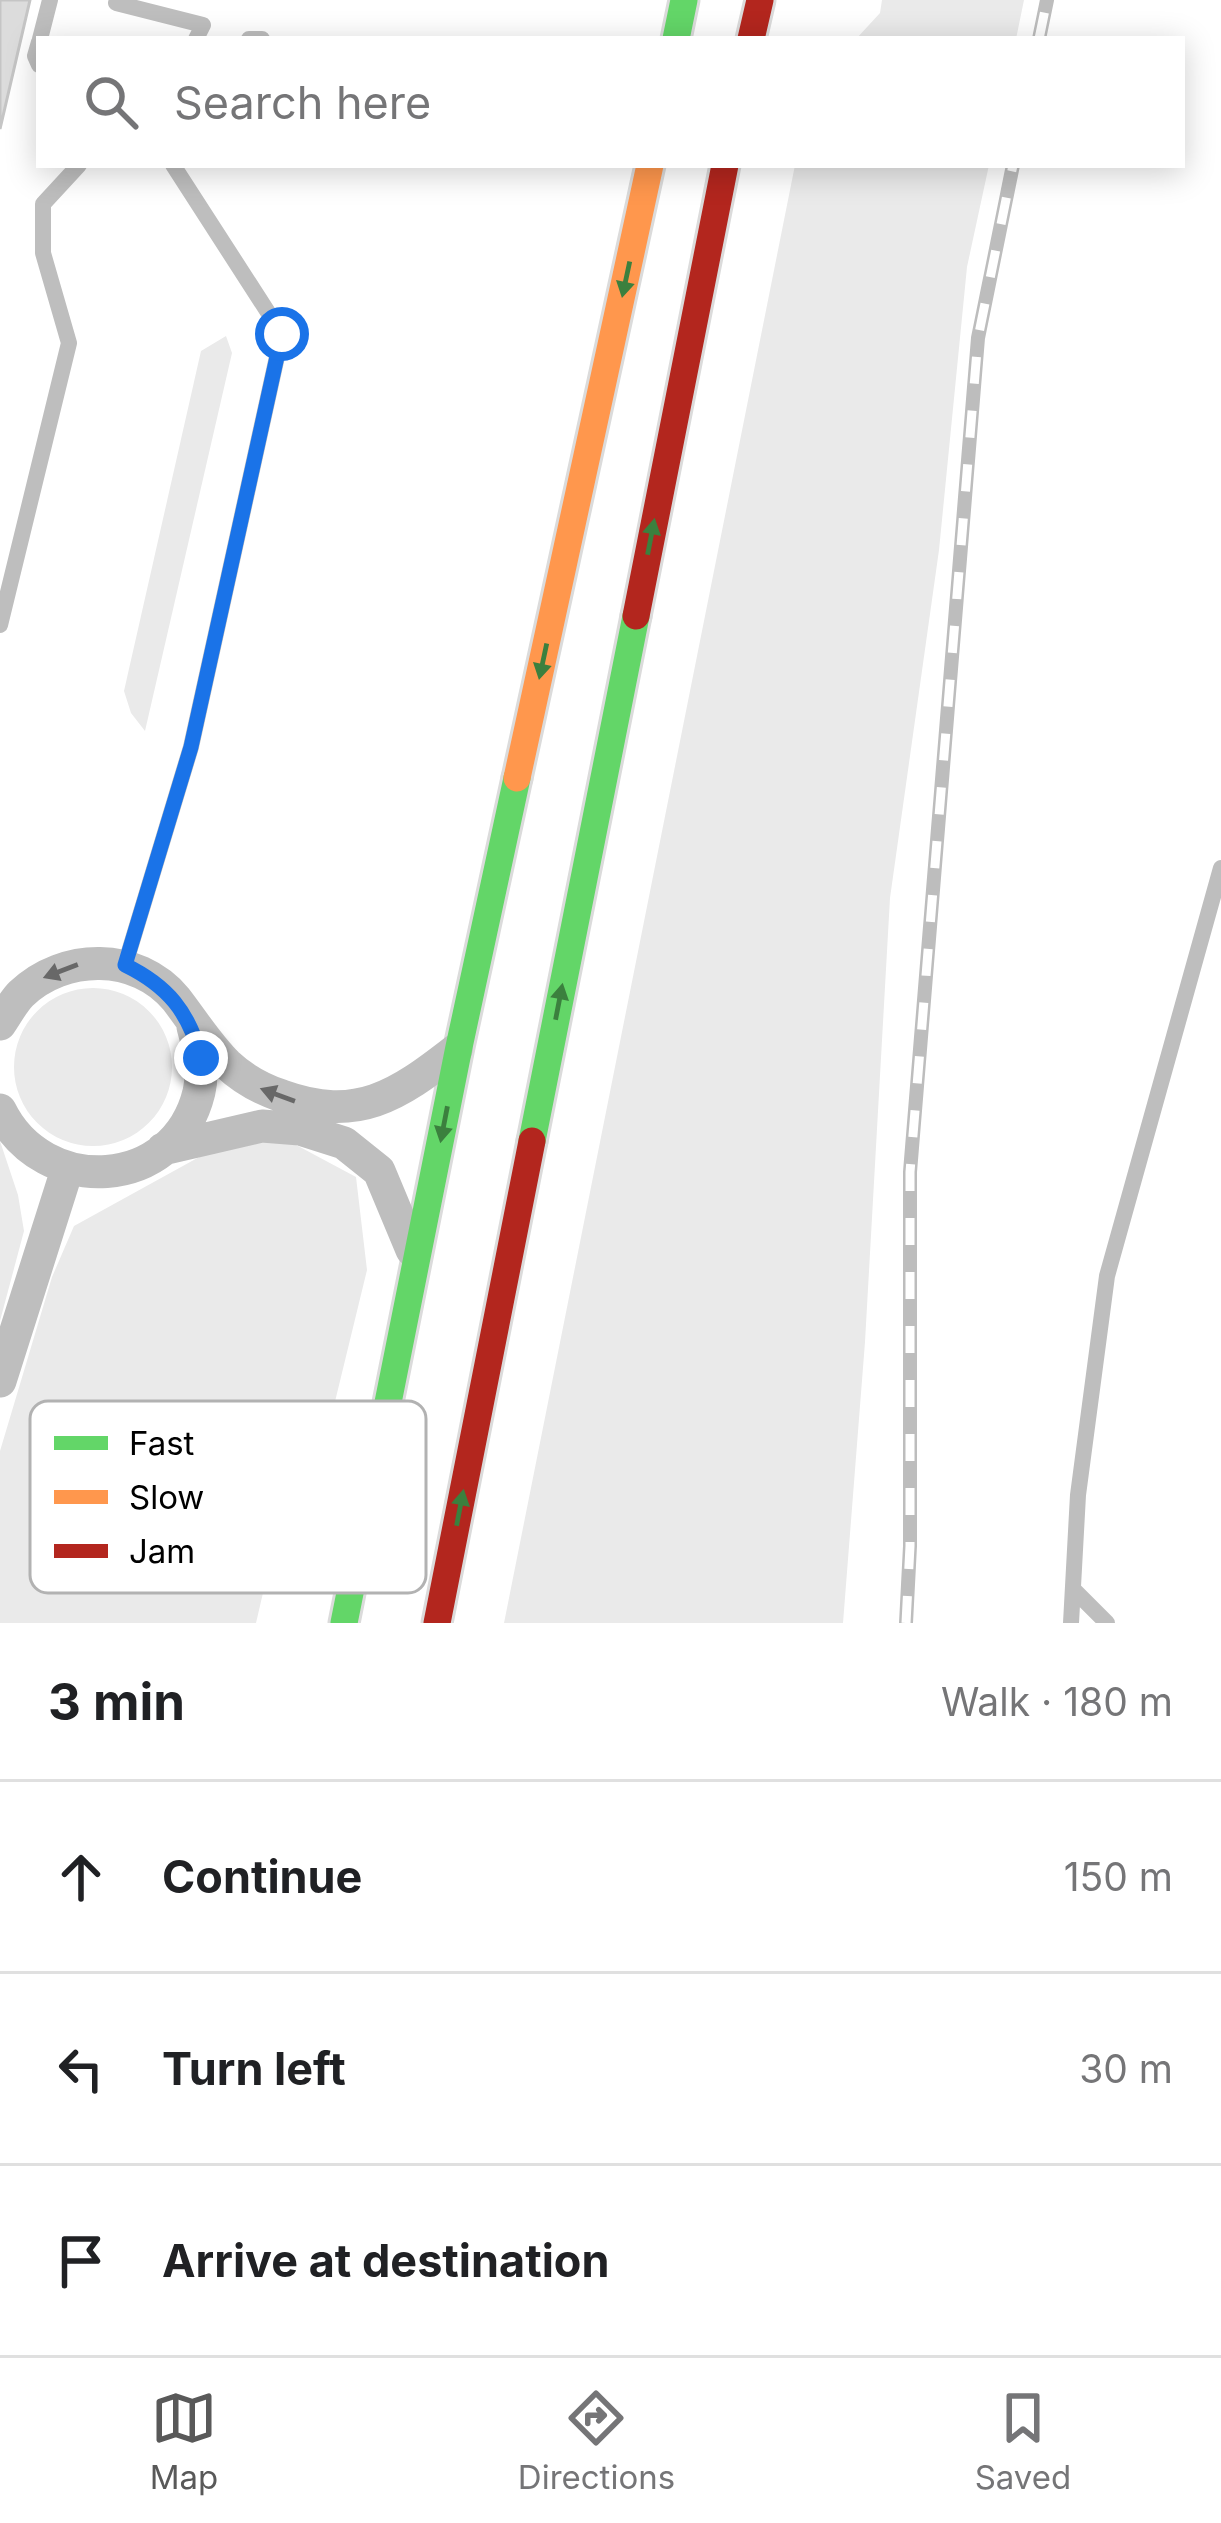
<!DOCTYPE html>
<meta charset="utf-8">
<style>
:root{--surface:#fff;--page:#f2f2f2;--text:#202124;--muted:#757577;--line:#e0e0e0;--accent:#595959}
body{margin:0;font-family:Inter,sans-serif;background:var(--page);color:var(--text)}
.stop{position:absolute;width:36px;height:36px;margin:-27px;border:9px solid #1a73e8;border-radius:50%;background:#fff}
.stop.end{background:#1a73e8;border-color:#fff;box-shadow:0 3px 12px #0008}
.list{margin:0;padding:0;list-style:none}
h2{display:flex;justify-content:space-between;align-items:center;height:156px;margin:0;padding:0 48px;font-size:51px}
h2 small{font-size:39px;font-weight:400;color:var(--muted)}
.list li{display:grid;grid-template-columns:78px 1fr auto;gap:36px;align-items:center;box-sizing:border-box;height:192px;padding:0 48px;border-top:3px solid var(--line)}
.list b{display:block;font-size:45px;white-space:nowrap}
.list em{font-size:39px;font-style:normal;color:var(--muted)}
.icon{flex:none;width:66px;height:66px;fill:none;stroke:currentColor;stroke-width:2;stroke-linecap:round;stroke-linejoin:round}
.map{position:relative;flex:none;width:1221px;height:1623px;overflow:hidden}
.search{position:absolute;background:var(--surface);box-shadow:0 6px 30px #0003;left:36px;right:36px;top:36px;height:132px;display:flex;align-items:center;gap:30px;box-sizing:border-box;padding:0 42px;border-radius:0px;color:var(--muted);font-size:45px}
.sheet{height:732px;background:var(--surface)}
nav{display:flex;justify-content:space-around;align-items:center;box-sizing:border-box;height:168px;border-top:3px solid var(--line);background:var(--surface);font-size:33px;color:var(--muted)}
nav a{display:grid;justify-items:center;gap:6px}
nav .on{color:var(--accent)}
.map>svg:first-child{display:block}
.green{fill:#eaeaea}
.building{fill:#dcdcdc;stroke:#c5c5c5;stroke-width:3}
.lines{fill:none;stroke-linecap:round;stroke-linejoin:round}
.fast-casing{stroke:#dbdbdb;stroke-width:33}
.slow-casing{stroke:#dbdbdb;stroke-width:33}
.jam-casing{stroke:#dbdbdb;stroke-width:33}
.lane{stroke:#bebebe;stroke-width:16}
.street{stroke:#bebebe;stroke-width:33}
.fast{stroke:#63d668;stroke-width:27}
.slow{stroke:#ff974d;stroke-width:27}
.jam{stroke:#b3261e;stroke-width:27}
.rail-casing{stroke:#bdbdbd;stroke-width:14}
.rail{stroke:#fff;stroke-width:9;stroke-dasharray:27;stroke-linecap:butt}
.oneway{fill:#3b803e}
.oneway2{fill:#686868}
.route{stroke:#1a73e8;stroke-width:15}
.key{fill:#fff;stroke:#b2b2b2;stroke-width:3}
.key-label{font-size:33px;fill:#000}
</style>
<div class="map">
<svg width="1221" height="1623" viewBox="0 0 1221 1623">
<rect width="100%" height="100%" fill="#fff"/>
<!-- green -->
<path class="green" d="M882 0H1024L1016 39H856L880 13Z
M795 165H989L967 267 939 550 890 898 865 1342 843 1623H504Z
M226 336 232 353 145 731 131 713 124 691 201 351Z
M14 1067a79 79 0 1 1 158 0a79 79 0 1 1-158 0Z
M285 1139 356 1177 367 1270 313 1492 272 1554 256 1623H0V1451L52 1277 74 1226 201 1156 257 1140Z
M0 1141 18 1195 24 1231 0 1321Z"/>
<!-- building -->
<path class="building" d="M0 0H30L0 129Z"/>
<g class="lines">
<!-- fast casing -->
<g class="fast-casing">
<path id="fast" d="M676 39 684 0
M532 1141 636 616
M344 1623 459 1047 517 778"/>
</g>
<!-- slow casing -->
<g class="slow-casing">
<path id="slow" d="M517 778 650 165"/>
</g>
<!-- jam casing -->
<g class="jam-casing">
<path id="jam" d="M751 39 760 0
M636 616 725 165
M437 1623 532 1141"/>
</g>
<!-- lane -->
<path class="lane" d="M116 3 203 25 196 39
M40 39 50 0
M249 39H262
M39 42 35 56 39 65
M0 625 69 343 43 253V204L79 165
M125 965 191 747 282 334 173 165
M1074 1590 1107 1623
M1071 1623 1078 1495 1107 1276 1221 868"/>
<!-- street -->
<path class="street" d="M0 1024C7 1014 13 1002 21 994 64 953 137 952 176 999 193 1021 207 1044 227 1064 243 1079 261 1089 282 1096 357 1123 397 1096 456 1050
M0 1110C43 1198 175 1192 199 1092 204 1070 199 1049 193 1027
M163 1149 262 1126 300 1129 344 1143 379 1171 412 1250
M0 1381 67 1170"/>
<!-- fast -->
<use href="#fast" class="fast"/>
<!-- slow -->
<use href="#slow" class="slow"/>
<!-- jam -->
<use href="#jam" class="jam"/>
<!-- rail casing -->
<g class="rail-casing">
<path id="rail" d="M1039 39 1047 0
M906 1623 910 1546V1172L978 338 1013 165"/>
</g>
<!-- rail -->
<use href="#rail" class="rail"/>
</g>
<!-- one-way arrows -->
<defs><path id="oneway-solid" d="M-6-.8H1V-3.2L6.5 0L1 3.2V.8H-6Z" transform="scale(3)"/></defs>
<g class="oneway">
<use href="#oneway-solid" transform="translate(626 279) rotate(102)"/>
<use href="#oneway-solid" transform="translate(651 537) rotate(-79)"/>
<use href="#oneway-solid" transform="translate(543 661) rotate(102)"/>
<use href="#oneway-solid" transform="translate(559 1002) rotate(-79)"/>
<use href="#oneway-solid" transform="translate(444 1124) rotate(101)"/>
<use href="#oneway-solid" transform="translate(460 1508) rotate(-79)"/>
</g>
<g class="oneway2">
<use href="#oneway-solid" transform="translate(61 971) rotate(159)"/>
<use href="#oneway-solid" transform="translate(278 1095) rotate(-160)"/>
</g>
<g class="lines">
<!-- route -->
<path class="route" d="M201 1058C189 1012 168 986 125 965L191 747 282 334"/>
</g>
<!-- legend -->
<rect x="30" y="1401" width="396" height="192" rx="18" class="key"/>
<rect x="54" y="1436" width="54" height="14" fill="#63d668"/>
<rect x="54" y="1490" width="54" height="14" fill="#ff974d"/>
<rect x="54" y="1544" width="54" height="14" fill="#b3261e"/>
<g class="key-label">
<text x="129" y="1455">Fast</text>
<text x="129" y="1509">Slow</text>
<text x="129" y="1563">Jam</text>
</g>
</svg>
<div class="stop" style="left:282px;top:334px"></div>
<div class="stop end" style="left:201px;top:1058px"></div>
<div class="search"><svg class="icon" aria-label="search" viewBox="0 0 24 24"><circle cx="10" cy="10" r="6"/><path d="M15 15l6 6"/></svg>Search here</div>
</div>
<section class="sheet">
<h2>3 min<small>Walk · 180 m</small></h2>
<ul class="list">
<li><svg class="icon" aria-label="ahead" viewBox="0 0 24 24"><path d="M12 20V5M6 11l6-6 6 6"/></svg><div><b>Continue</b></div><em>150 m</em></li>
<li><svg class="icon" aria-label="left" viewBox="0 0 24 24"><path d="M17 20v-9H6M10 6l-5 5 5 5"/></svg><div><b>Turn left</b></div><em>30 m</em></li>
<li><svg class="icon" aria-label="arrive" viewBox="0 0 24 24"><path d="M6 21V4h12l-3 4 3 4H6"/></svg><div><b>Arrive at destination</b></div></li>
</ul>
</section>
<nav>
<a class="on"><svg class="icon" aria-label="map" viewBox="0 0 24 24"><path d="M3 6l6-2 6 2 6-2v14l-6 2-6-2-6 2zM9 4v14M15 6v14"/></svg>Map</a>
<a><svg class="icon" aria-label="directions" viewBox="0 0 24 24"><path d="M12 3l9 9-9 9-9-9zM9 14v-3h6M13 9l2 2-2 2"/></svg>Directions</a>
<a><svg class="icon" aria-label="saved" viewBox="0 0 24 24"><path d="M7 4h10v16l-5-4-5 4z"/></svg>Saved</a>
</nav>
